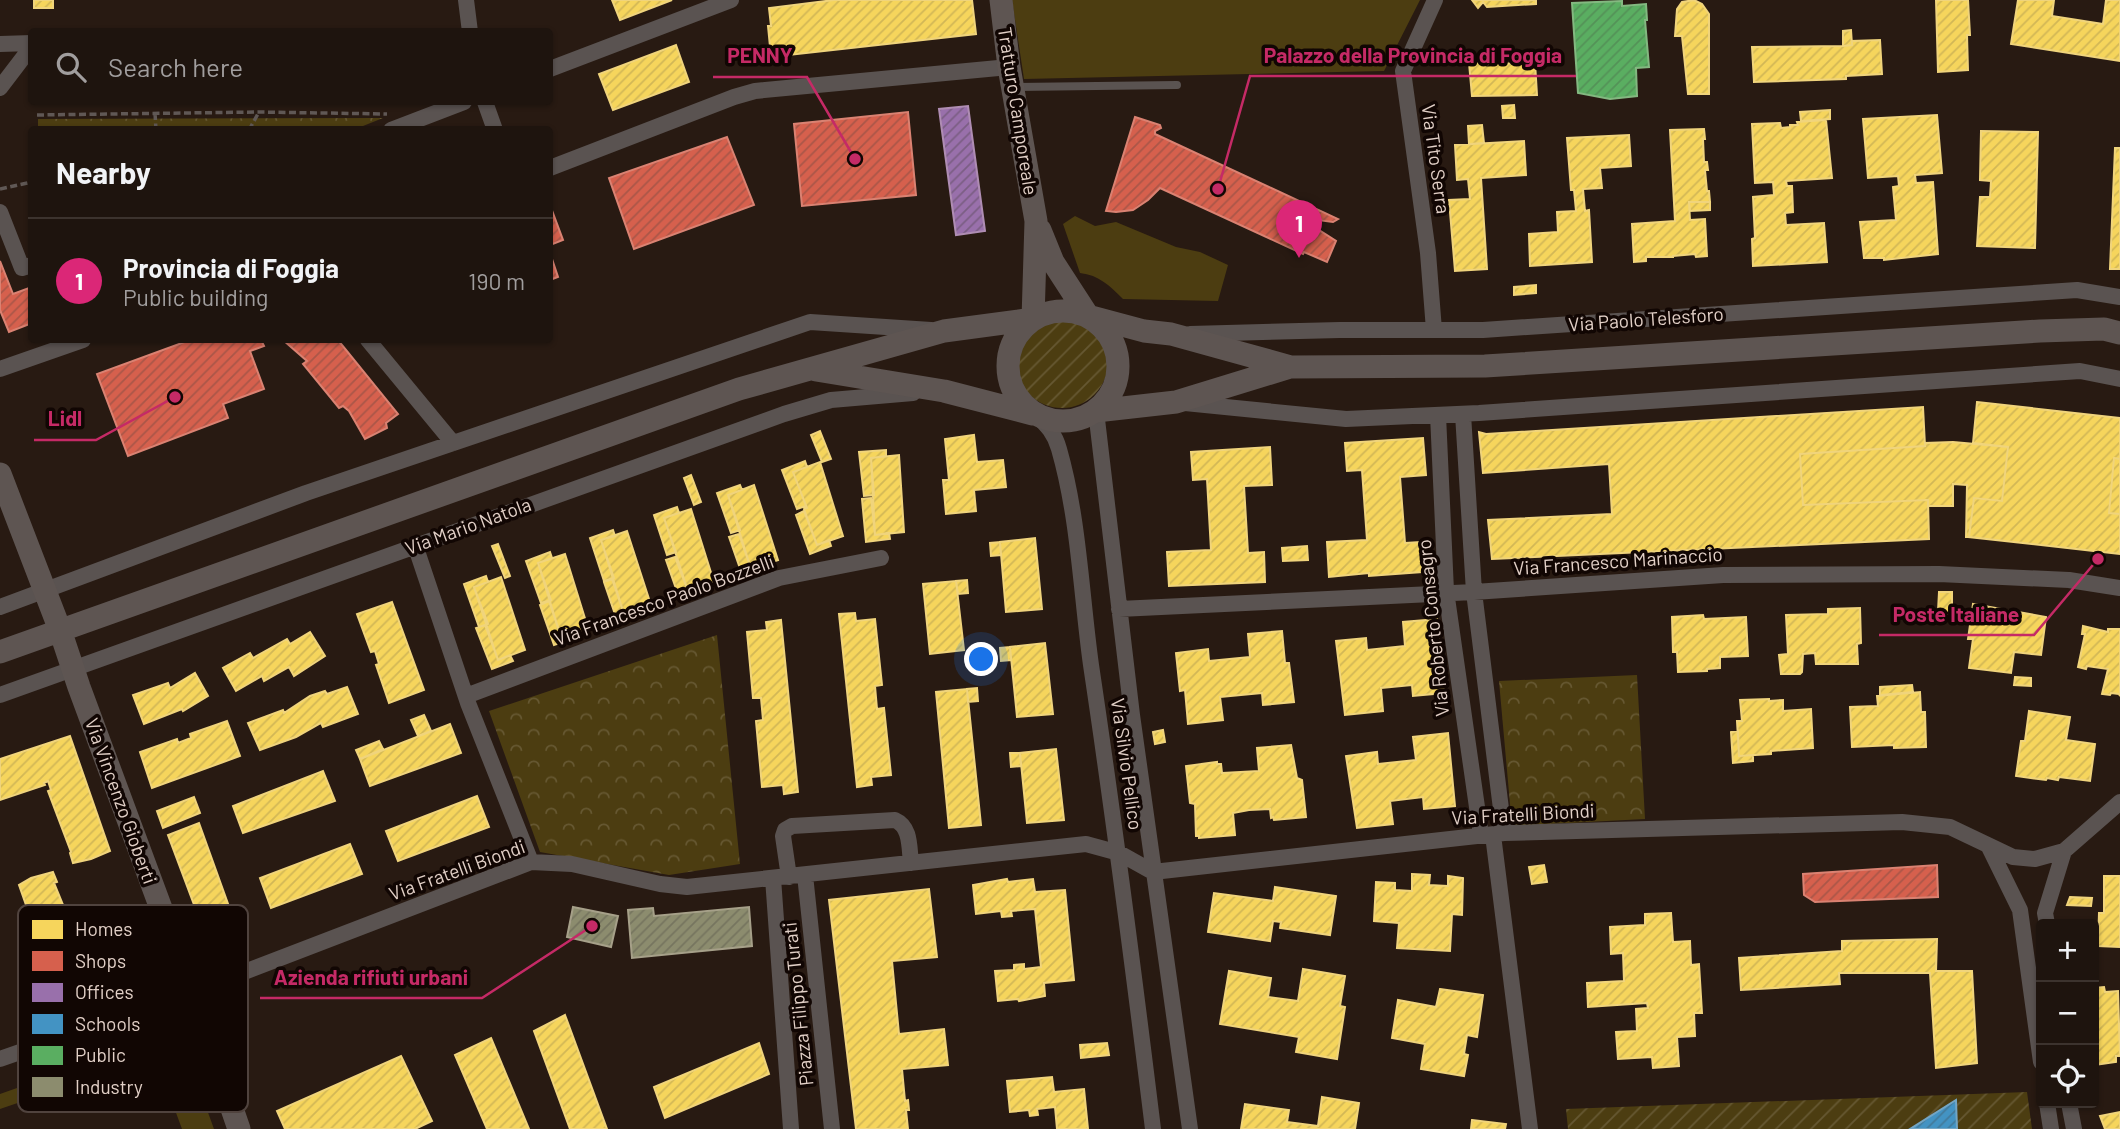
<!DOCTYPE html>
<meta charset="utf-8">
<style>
:root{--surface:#1e140e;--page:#2b211c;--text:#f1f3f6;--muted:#a19e9e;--line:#3c332e;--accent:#db2777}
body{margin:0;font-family:Barlow,sans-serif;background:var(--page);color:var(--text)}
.controls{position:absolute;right:21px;bottom:21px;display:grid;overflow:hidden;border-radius:7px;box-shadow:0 2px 5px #0004}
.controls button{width:63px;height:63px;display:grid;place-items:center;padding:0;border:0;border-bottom:2px solid var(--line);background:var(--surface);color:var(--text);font:35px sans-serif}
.you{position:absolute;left:982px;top:660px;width:24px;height:24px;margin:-18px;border:5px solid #fff;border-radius:50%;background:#1a73e8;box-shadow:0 0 0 10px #1a73e833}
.badge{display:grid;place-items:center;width:46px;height:46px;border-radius:50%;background:var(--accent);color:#fff;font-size:23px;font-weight:700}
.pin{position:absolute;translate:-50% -58px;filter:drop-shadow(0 2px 4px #0008)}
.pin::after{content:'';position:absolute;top:37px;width:24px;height:21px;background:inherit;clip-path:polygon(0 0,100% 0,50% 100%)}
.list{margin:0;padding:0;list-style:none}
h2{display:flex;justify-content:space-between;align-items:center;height:91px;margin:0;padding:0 28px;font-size:30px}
h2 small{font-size:23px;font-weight:400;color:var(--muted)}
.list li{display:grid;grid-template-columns:46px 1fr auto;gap:21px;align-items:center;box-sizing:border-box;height:126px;padding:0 28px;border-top:2px solid var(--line)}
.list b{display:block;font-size:26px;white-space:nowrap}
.list p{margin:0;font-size:23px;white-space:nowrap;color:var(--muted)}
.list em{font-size:23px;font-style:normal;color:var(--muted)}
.icon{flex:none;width:38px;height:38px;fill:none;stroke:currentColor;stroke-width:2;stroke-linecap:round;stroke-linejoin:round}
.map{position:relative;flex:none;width:2120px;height:1129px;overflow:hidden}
.search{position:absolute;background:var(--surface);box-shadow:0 2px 5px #0004;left:28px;top:28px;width:525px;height:77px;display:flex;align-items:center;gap:18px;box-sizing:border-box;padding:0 24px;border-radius:7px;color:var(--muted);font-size:26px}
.panel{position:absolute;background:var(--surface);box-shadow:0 2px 5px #0004;left:28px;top:126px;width:525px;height:217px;border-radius:7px}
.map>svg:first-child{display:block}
.grass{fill:#4c3d11}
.park{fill:url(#park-crowns)}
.garden{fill:url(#garden-furrows)}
.homes{fill:url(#homes-hatch);stroke:#f0d47c;stroke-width:2}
.shops{fill:url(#shops-hatch);stroke:#da8272;stroke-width:2}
.offices{fill:url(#offices-hatch);stroke:#af8db3;stroke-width:2}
.schools{fill:url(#schools-hatch);stroke:#73a5c4;stroke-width:2}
.public{fill:url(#public-hatch);stroke:#83b880;stroke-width:2}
.industry{fill:url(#industry-hatch);stroke:#a6a089;stroke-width:2}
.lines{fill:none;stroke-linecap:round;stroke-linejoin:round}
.path{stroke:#605855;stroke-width:3.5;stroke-dasharray:7 3.5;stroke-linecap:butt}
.lane{stroke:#5a5351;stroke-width:8}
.street{stroke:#5a5351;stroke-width:16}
.secondary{stroke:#5e5552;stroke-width:23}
.labels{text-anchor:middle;stroke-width:7;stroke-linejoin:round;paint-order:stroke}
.street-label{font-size:19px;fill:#e2d0c7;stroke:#110603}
.key{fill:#110603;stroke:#50433e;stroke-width:2}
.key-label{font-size:19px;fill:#e2d0c7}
.leader{fill:none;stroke:#c52a66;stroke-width:2.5}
.callout-dot{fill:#c52a66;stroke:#110603;stroke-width:2.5}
.callout-label{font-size:21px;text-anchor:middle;font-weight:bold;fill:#c52a66;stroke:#110603;stroke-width:7;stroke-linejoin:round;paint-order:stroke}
</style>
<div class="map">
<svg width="2120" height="1129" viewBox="0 0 2120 1129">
<defs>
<pattern id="park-crowns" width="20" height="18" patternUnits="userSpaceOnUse" patternTransform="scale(1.75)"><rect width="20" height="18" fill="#4c3d11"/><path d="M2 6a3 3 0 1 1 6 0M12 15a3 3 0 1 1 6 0" fill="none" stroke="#665832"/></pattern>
<pattern id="garden-furrows" width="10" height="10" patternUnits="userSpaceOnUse" patternTransform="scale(1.75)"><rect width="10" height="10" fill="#4c3d11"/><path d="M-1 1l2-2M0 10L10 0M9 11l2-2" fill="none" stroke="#665832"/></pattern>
<pattern id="homes-hatch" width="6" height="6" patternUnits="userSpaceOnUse" patternTransform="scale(1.75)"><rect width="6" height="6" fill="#f6d55c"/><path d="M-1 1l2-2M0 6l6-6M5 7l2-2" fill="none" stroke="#d2b756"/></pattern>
<pattern id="shops-hatch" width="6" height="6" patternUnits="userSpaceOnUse" patternTransform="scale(1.75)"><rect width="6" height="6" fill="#d6604d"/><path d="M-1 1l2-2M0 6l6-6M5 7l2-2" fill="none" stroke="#aa5648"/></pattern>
<pattern id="offices-hatch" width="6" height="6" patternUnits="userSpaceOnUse" patternTransform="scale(1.75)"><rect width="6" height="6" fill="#9970ab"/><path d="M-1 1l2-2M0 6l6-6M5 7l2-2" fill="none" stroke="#7b5e84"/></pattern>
<pattern id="schools-hatch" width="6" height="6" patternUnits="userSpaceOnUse" patternTransform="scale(1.75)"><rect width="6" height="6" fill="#4393c3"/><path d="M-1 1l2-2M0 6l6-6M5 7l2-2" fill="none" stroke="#437a9a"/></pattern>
<pattern id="public-hatch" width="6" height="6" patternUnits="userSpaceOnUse" patternTransform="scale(1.75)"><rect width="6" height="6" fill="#5aae61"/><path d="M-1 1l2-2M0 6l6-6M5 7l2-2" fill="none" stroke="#549258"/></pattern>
<pattern id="industry-hatch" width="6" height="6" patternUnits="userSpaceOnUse" patternTransform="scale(1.75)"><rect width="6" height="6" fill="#8c8c6e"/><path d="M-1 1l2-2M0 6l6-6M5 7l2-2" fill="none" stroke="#76755f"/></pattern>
</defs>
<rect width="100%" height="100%" fill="#281a12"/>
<!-- grass -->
<path class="grass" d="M1012 0H1420L1384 71 1024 79Z
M1075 216 1095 226 1116 222 1176 247 1200 252 1228 265 1218 301 1123 299C1110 286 1099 275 1080 273L1063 224Z
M164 1036 181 1038 214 1129H182L161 1072 140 1078 135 1063 0 1109V1094Z"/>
<!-- park -->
<path class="park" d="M383 118 353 130 38 129V119Z
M717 635 740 864 669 875 540 852 489 711Z
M1637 675 1645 819 1512 826 1499 681Z"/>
<!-- garden -->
<path class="garden" d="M1016 362a46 46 0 1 1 92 0a46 46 0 1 1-92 0Z
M2027 1092 2032 1129H1568L1566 1109Z"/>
<!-- homes -->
<path class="homes" d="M34 0H53V8H34Z
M612 0H672L620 20Z
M834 0H972L976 34 771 57 768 26H771L769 8Z
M1472 0H1536V4L1487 7 1483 2 1478 8Z
M1694 0 1702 4 1709 14V94H1688L1682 36H1675L1677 9 1682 2Z
M1936 0H1968L1970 35H1967L1968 70 1938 72Z
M2018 0H2054L2052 16 2103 24 2106 0H2120V61L2011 44Z
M1851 30 1852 45 1843 46V31Z
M1880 40 1882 74 1846 76V79L1754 82 1752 47 1843 46 1852 45V41Z
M676 45 689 82 613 110 599 74Z
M1499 61V64L1535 62 1537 95 1472 96 1469 63Z
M1514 105 1515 118H1503L1502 106Z
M1830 110V119L1801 121 1800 112Z
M1937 115 1942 173 1915 175 1916 183 1933 182 1938 254 1884 260V258H1864L1860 222 1896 220 1893 187 1899 186 1898 176 1868 178 1863 119Z
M1826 120 1832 178 1786 181 1787 186H1792L1793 212 1785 213 1786 225 1824 223 1827 262 1753 266 1752 239 1755 238 1753 197 1774 195 1773 182 1755 183 1752 124 1780 123 1781 128 1790 127V125H1798L1797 122Z
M1482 125 1484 143 1469 144 1468 126Z
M1704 129 1705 139H1703L1704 162H1707L1708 170H1705L1707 191H1709L1710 202H1689L1690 220 1705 219 1707 256 1696 257 1695 254 1673 256V257H1646V261L1634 262 1632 224 1675 221 1670 130Z
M1981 131 2038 132 2035 248 1977 246 1980 197H1990L1991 181 1980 180Z
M1629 135 1631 166 1600 168 1602 188 1583 189 1585 211 1589 210 1592 262 1530 266 1529 234 1558 232 1557 212 1576 211 1574 190H1571L1567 138Z
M1524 141 1526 175 1481 178 1487 269 1455 271 1449 200 1470 199 1468 179 1457 180 1455 145Z
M2115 148H2120V269H2110Z
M1689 202H1710V210L1690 211Z
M1536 285V293L1514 295V287Z
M1977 402 2120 418V459L2114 458 2109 513 2120 514V554L1969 537 1974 498 2002 501 2008 447 1973 443Z
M1923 407 1925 446 1800 454 1803 505 1928 500 1929 539 1492 559 1488 520 1612 514 1609 464 1483 473 1479 432 1486 434Z
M820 431 831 459 822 462 811 435Z
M974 435 977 462 1003 460 1006 487 974 490 976 511 946 514 943 480H949L945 439Z
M1423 438 1426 475 1400 477 1405 543 1420 542 1422 572 1369 576V573L1329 577 1327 542 1367 540 1362 470 1347 471 1345 443Z
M1953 442 2008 447 2002 501 1974 498 1969 537H1966L1967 485 1953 484V506H1928V500L1803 505 1800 454 1925 446V443Z
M1270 447 1272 485 1244 486 1248 553 1264 552 1265 582 1169 586 1167 552 1211 550 1207 479 1193 480 1191 452Z
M886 450V456L871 458 874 495 864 496 859 452Z
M899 455 904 532 875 535 871 458Z
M2114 458 2120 459V514L2109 513Z
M805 461 807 467 793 472 806 506 797 509 782 470Z
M820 462 843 536 817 545 804 509 807 508 793 472Z
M691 475 701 502 694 505 684 478Z
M740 485 742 490 728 495 740 530 731 533 717 493Z
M754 485 778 560 751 569 728 495Z
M871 498 875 535 889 533 890 539 866 542 862 499Z
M677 507 679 513 664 518 676 552 667 555 654 515Z
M691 509 714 582 688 591 664 518Z
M804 511 817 545 829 540 831 546 810 554 796 515Z
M613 530 615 536 601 540 614 578 604 581 590 538Z
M627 531 651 605 624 614 601 540Z
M739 534 751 569 765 564 766 569 743 577 729 537Z
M1035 538 1042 609 1006 612 1000 542Z
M1000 542 1001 555 991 556 990 543Z
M498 544 510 576 505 578 492 546Z
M1307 546 1308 560 1283 561 1282 548Z
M550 552 552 558 538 563 551 600 541 603 526 561Z
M565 554 588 628 561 637 538 563Z
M675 557 688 591 701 587 703 592 680 600 666 560Z
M486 576 488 582 474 587 488 624 479 627 464 584Z
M501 577 525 650 498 660 474 587Z
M612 579 624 614 638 609 639 615 618 623 604 582Z
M967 580 968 593 958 594 956 581Z
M956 581 964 650 930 654 923 584Z
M1939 592H1952V615H1942V612L1938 611Z
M549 601 561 637 573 633 575 638 554 645 540 605Z
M392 602 424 690 389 703 376 665 379 664 375 651 371 652 357 614Z
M1973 604 2046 617 2041 655 2014 652 2011 673 1969 668 1973 639H1968Z
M1860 608 1861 643 1857 644 1858 664H1816L1815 653 1803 654 1802 672 1800 674H1781L1779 655 1788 654 1786 615 1828 614V609Z
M855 613 856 621 875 619 882 685 875 686 877 709 884 708 891 775 871 777 872 785 857 787 839 614Z
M1703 615 1704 619 1746 617 1748 656 1720 657V668L1707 669V671L1678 672 1677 652H1673L1672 617Z
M1437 619 1444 693 1413 696 1412 685 1381 688 1383 711 1345 715 1336 641 1366 638 1367 650 1405 646 1403 622Z
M781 620 798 792 784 794 783 785 762 787 756 721 763 720 761 698H753L747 632 767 630 766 622Z
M485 625 498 660 510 655 513 661 492 669 476 628Z
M2083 626 2108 632V629H2120V696L2119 694 2111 693 2110 695 2102 694 2108 669 2087 666 2086 669 2078 667 2085 634H2082Z
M1282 631 1285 663H1289L1294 702 1263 705 1262 693 1220 697 1223 720 1188 724 1185 690 1180 691 1176 653 1208 649 1209 661 1250 657 1248 634Z
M310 632 325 656 294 676 289 667 264 681 262 676 236 691 223 668 250 653 253 658 287 639 290 644Z
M1045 643 1053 714 1017 717 1010 647Z
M1010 647 1011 660 1001 661 1000 648Z
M195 673 208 696 183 711 182 709 144 724 133 695 168 683 170 688Z
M2015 677 2031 678V686L2014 685Z
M1912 685 1913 692 1880 695V687Z
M347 687 358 714 323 727 321 723 296 737 260 750 248 723 283 710 284 713 310 696 325 691 327 694Z
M977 688 978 701 968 702 967 689Z
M967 689 981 825 949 828 936 692Z
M1920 692 1921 712H1925L1926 747 1894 748V745L1852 747 1850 707 1878 706 1877 696Z
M1769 699V701L1783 700V711L1811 709 1813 748 1771 751V754L1739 756 1737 721H1742L1740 700Z
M2029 711 2070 717 2066 740 2095 744 2090 781 2059 777 2058 780 2047 778 2046 780 2016 776 2021 741H2025Z
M424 715 431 731 418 736 411 720Z
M227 721 240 756 152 788 140 752 177 739 178 743 191 738 190 734Z
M450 724 461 753 370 786 360 759Z
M1163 730 1165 742 1155 744 1153 732Z
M1738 731 1739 756 1753 755V761L1733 763 1731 732Z
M1448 733 1455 806 1424 809 1423 797 1390 801 1393 824 1357 828 1346 756 1377 752 1378 764 1416 760 1413 737Z
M70 736 110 851 91 859 73 863 70 853 71 852 48 791 51 790 48 781 44 783 45 785 0 800V759Z
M379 741 383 749 360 759 356 750Z
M1291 745 1297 778 1302 780 1306 817 1274 820 1273 817 1271 818 1270 809 1249 810 1233 813 1235 835 1199 838V836H1196L1195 804 1190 803 1186 766 1217 762V764H1221L1222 773 1259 771 1257 748Z
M1056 749 1064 820 1027 823 1020 753Z
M1010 753H1020L1021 766 1011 767Z
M323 771 335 801 243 833 233 806Z
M477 796 489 827 398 861 386 831Z
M194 797 200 813 163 828 157 811Z
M199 823 232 915 202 926 168 835Z
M350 844 362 874 271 908 260 878Z
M1544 865 1547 882 1532 884 1529 867Z
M53 872 57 882 54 883 79 944 72 947 76 956 84 953 82 950 89 947 90 951 93 950 92 946 137 933 149 967 76 995V993L59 999 19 885 31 878Z
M1412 874 1430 875 1429 885 1448 886V876L1463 878 1462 915 1452 914 1450 951 1397 948 1399 923 1374 921 1376 882 1395 883V890L1412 891Z
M2104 876H2120V947L2098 946 2099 913H2104Z
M1007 879 1008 882 1033 879 1035 892 1065 890 1074 980 1044 983 1045 996 1019 1001 1018 999 998 1001 995 971 1014 970V965L1024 964V969L1041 967 1035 909 1011 911 1012 916 1002 917 1001 911 976 914 973 885Z
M1275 887 1336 896 1330 935 1280 928 1281 922 1273 921 1270 941 1208 932 1214 893 1273 901Z
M929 889 937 957 892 961 896 1003 899 1034 944 1029 948 1065 902 1069 905 1101 908 1100 909 1110H906L908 1129H856L829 900Z
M2070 897 2092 898 2091 906 2067 905Z
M1671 913 1673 942 1690 941 1691 965 1699 964 1702 1013H1694L1695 1036 1677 1037 1679 1066 1653 1068 1652 1057 1618 1059 1616 1032 1637 1031 1636 1009 1648 1008 1647 1003 1588 1007 1587 983 1624 981 1623 953 1611 954 1610 927 1645 925V914Z
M1937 939 1936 971H1972L1977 1063 1936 1068 1930 973H1839L1840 984 1741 990 1739 958 1842 951V941Z
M1303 969 1345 976 1340 1006 1345 1007 1337 1059 1296 1052 1299 1037 1220 1024 1229 971 1271 978 1268 997 1298 1001Z
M2104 987 2105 992 2118 991 2120 1056H2116V1062L2094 1065V988Z
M1440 989 1483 995 1477 1037 1467 1035 1464 1054 1468 1055 1464 1076 1421 1069 1425 1044 1392 1038 1398 1000 1436 1007Z
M565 1015 607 1129H570L534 1031Z
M491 1038 529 1129H487L455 1055Z
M759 1043 769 1074 665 1118 654 1087Z
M1107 1043 1109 1055 1081 1058 1080 1045Z
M401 1056 432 1121 415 1129H285L277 1111Z
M1052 1077 1054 1092 1084 1089 1088 1129H1057L1055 1107 1037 1109 1038 1115 1030 1116 1029 1110 1010 1112 1007 1081Z
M1322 1097 1359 1103 1355 1129H1241L1245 1104 1289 1110 1287 1122 1318 1126Z
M2120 1112V1129H2105L2100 1116Z
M1472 1120 1506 1124 1505 1129H1471Z"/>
<!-- shops -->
<path class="shops" d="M908 112 916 195 802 206 794 124Z
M1135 117 1160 125 1161 128 1155 131V134L1338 219 1333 222 1318 220 1316 228 1336 241 1327 262 1304 252 1303 254 1160 188 1148 200 1133 210 1116 212 1106 211Z
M727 137 754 205 634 249 609 178Z
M550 205 563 240 550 245Z
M550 253 558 277 550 280Z
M0 261 13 294 32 287V323L9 332 0 310Z
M190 340H261L264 346 250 351 264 389 223 404 228 418 128 456 97 374Z
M283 340H338L398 414 386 423 387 428 365 439 349 411 343 406 339 408 303 364 307 361Z
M1937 865 1938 897 1815 902 1804 895 1803 874Z"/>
<!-- offices -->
<path class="offices" d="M968 106 985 231 956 235 939 109Z"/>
<!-- schools -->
<path class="schools" d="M1956 1100 1957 1129H1910Z"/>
<!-- public -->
<path class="public" d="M1622 1V6L1646 4 1647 20H1645L1649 67 1636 68 1637 96 1610 99 1578 93 1572 3Z"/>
<!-- industry -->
<path class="industry" d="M573 907 618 916 611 947 567 937Z
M749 907 752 946 632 958 628 910 653 908 654 916Z"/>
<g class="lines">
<!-- path -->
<path class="path" d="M155 113 156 130
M37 115 259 112 387 114
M249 130 259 112
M0 189 32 182"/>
<!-- lane -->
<path class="lane" d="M1016 87 1177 85"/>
<!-- street -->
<path class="street" d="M466 0 470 32
M0 44 32 43
M550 69 731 0
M0 88 32 46
M485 102 495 130
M391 130 464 102
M550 168 734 97 755 91 1009 67
M0 212 22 268 32 265
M1434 330 1428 253 1403 71 1435 0
M1190 334 1340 330H1483L2077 290 2120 297
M368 340 453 443
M0 369 83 340
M1185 403 1346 419 1479 413 2080 371 2120 379
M1096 411 1132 715 1190 1129
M1463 414 1474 592 1504 833
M1036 415C1047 425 1055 434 1059 449 1079 519 1081 593 1091 665 1114 819 1134 974 1153 1129
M1438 415 1446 591 1481 835
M415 545 468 703 531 862
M0 607 306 493 810 322 931 330
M1119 609 1474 592 1723 575 1939 574 2069 580 2120 588
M0 695 784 414 831 400 913 393
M466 696 779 578 881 558
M1493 835 1530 1129
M1988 845 2020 910 2041 1062
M805 875 832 1129
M789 877 783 836 785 830 792 826 895 820C911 827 909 847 911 863
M773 878 791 1129
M2047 924 2045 913 2064 851
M0 1059 192 992 531 862 572 864 660 884 687 887 1086 844 1119 853 1153 872 1504 833 1902 822 1950 827 2013 857 2035 859 2064 851 2120 802
M2047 1103 2051 1129
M2069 1103 2074 1129"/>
<!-- secondary -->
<path class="secondary" d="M1001 0 1009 67 1036 221 1033 319
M1040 230 1053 262 1088 316
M1008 366a55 55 0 1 1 110 0a55 55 0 1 1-110 0Z
M1088 316 1144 331 1171 334 1291 367 1485 366 2040 331 2104 329 2120 333
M816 370 944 391 1033 414
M1096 411 1176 402 1290 367
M0 474 60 630 79 687 192 992 239 1129
M0 652 739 389 944 331 1033 319"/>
</g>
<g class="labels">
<!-- street labels -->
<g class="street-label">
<text transform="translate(1018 111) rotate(81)" y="7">Tratturo Camporeale</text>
<text transform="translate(1436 159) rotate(82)" y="7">Via Tito Serra</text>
<text transform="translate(1646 319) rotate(-4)" y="7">Via Paolo Telesforo</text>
<text transform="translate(468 526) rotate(-20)" y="7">Via Mario Natola</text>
<text transform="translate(1618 561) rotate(-4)" y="7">Via Francesco Marinaccio</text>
<text transform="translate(664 600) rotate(-20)" y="7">Via Francesco Paolo Bozzelli</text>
<text transform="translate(1433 628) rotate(-96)" y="7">Via Roberto Consagro</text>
<text transform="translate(1127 764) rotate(82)" y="7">Via Silvio Pellico</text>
<text transform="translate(121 801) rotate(70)" y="7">Via Vincenzo Gioberti</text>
<text transform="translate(1523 814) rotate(-3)" y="7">Via Fratelli Biondi</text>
<text transform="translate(457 870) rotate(-20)" y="7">Via Fratelli Biondi</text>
<text transform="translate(798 1004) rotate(-96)" y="7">Piazza Filippo Turati</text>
</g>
</g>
<!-- legend -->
<rect x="18" y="905" width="230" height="207" rx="10" class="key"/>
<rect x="32" y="920" width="31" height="19" fill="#f6d55c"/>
<rect x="32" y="951" width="31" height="20" fill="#d6604d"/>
<rect x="32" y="983" width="31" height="19" fill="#9970ab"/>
<rect x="32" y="1014" width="31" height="20" fill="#4393c3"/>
<rect x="32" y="1046" width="31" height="19" fill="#5aae61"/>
<rect x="32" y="1077" width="31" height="20" fill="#8c8c6e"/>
<g class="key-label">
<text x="75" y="936">Homes</text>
<text x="75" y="968">Shops</text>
<text x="75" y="999">Offices</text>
<text x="75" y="1031">Schools</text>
<text x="75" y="1062">Public</text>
<text x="75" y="1094">Industry</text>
</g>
<!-- callouts -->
<path class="leader" d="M1218 189L1250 76H1576M855 159L807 77H713M175 397L96 440H34M2098 559L2034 635H1879M592 926L482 998H260"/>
<g class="callout-dot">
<circle cx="1218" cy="189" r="7"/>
<circle cx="855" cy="159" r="7"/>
<circle cx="175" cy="397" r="7"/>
<circle cx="2098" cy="559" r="7"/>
<circle cx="592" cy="926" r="7"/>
</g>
<g class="callout-label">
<text x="1413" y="63">Palazzo della Provincia di Foggia</text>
<text x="760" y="63">PENNY</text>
<text x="65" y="426">Lidl</text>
<text x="1956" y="622">Poste Italiane</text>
<text x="371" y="985">Azienda rifiuti urbani</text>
</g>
</svg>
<div class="controls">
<button>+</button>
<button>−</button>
<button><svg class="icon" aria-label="locate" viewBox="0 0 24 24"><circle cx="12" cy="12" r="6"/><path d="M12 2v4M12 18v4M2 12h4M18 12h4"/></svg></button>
</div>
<div class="you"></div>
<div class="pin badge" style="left:1299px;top:258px">1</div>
<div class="search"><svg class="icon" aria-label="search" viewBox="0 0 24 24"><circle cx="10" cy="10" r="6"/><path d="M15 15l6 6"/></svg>Search here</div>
<section class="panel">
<h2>Nearby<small></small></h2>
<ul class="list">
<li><span class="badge">1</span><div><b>Provincia di Foggia</b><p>Public building</p></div><em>190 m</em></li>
</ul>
</section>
</div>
